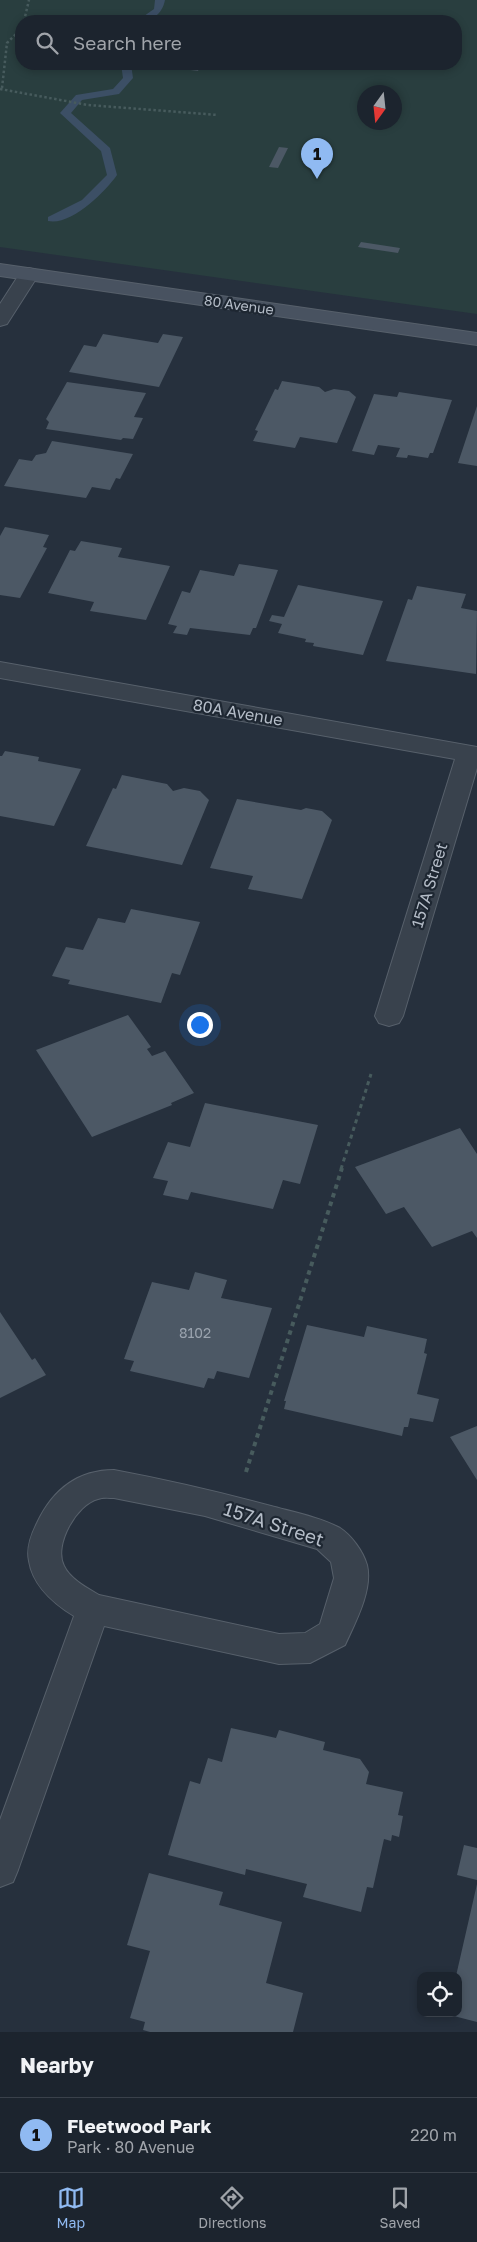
<!DOCTYPE html>
<meta charset="utf-8">
<style>
:root{--surface:#1c242e;--page:#252c36;--text:#f1f3f6;--muted:#a0a4aa;--line:#3a414a;--accent:#90baf2}
body{margin:0;font-family:"Golos Text",sans-serif;background:var(--page);color:var(--text)}
.controls{position:absolute;right:15px;bottom:15px;display:grid;overflow:hidden;border-radius:10px;box-shadow:0 2px 8px #0003}
.controls button{width:45px;height:45px;display:grid;place-items:center;padding:0;border:0;border-bottom:1px solid var(--line);background:var(--surface);color:var(--text);font:25px sans-serif}
.compass{position:absolute;left:357px;top:85px;width:45px;height:45px;border-radius:50%;background:var(--surface);box-shadow:0 2px 8px #0003;rotate:195deg}
.you{position:absolute;left:199px;top:1024px;width:18px;height:18px;margin:-12px;border:4px solid #fff;border-radius:50%;background:#1a73e8;box-shadow:0 0 0 8px #1a73e833}
.badge{display:grid;place-items:center;width:32px;height:32px;border-radius:50%;background:var(--accent);color:#111;font-size:16px;font-weight:700}
.pin{position:absolute;translate:-50% -41px;filter:drop-shadow(0 1px 2px #0008)}
.pin::after{content:'';position:absolute;top:26px;width:18px;height:15px;background:inherit;clip-path:polygon(0 0,100% 0,50% 100%)}
.list{margin:0;padding:0;list-style:none}
h2{display:flex;justify-content:space-between;align-items:center;height:65px;margin:0;padding:0 20px;font-size:21px}
h2 small{font-size:16px;font-weight:400;color:var(--muted)}
.list li{display:grid;grid-template-columns:32px 1fr auto;gap:15px;align-items:center;box-sizing:border-box;height:75px;padding:0 20px;border-top:1px solid var(--line)}
.list b{display:block;font-size:19px;white-space:nowrap}
.list p{margin:0;font-size:16px;white-space:nowrap;color:var(--muted)}
.list em{font-size:16px;font-style:normal;color:var(--muted)}
.icon{flex:none;width:28px;height:28px;fill:none;stroke:currentColor;stroke-width:2;stroke-linecap:round;stroke-linejoin:round}
.map{position:relative;flex:none;width:477px;height:2032px;overflow:hidden}
.search{position:absolute;background:var(--surface);box-shadow:0 2px 8px #0003;left:15px;right:15px;top:15px;height:55px;display:flex;align-items:center;gap:12px;box-sizing:border-box;padding:0 18px;border-radius:20px;color:var(--muted);font-size:19px}
.sheet{height:140px;background:var(--surface)}
nav{display:flex;justify-content:space-around;align-items:center;box-sizing:border-box;height:70px;border-top:1px solid var(--line);background:var(--surface);font-size:14px;color:var(--muted)}
nav a{display:grid;justify-items:center;gap:2px}
nav .on{color:var(--accent)}
.map>svg:first-child{display:block}
.green{fill:#293e3f;fill-rule:evenodd}
.lines{fill:none;stroke-linecap:round;stroke-linejoin:round}
.stream{fill:#3c4f65;fill-rule:evenodd}
.building{fill:#4c5865}
.street-casing{stroke:#57606b;stroke-width:2}
.secondary-casing{stroke:#57606b;stroke-width:2}
.path-far2{stroke:#475b5d;stroke-width:2.5;stroke-dasharray:2.5 2.5;stroke-linecap:butt}
.path-far1{stroke:#475b5d;stroke-width:3;stroke-dasharray:4 4;stroke-linecap:butt}
.path{stroke:#475b5d;stroke-width:4;stroke-dasharray:4.5 4.5;stroke-linecap:butt}
.street{fill:#39424d;fill-rule:evenodd}
.secondary{fill:#485260;fill-rule:evenodd}
.labels{text-anchor:middle;stroke-width:4.5;stroke-linejoin:round;paint-order:stroke}
.far-street-label{font-size:14px;fill:#b5bdc8;stroke:#1e2732}
.number-label{font-size:14px;fill:#9ba4af}
.street-label{font-size:16px;fill:#b5bdc8;stroke:#1e2732}
.near-street-label{font-size:19px;fill:#b5bdc8;stroke:#1e2732}
</style>
<div class="map">
<svg width="477" height="2032" viewBox="0 0 477 2032">
<rect width="100%" height="100%" fill="#26303d"/>
<!-- green -->
<path class="green" d="M0 0H477V314L0 247ZM21 21H456V64H21ZM364 92H394V122H364Z"/>
<g class="lines">
<!-- stream -->
<path class="stream" d="M155 0H165C162 15 152 21 137 21L154 9Z
M121 64H131L133 78 119 94 82 100 71 113 110 148 117 175C105 192 71 226 48 221V217L82 200 107 175 101 151 60 113 76 95 113 89 123 78Z"/>
</g>
<!-- building -->
<path class="building" d="M379 15 382 21H321L320 19Z
M169 64H201L198 71 168 67Z
M279 147 288 148 278 168 269 167Z
M361 242 400 248 398 253 358 247Z
M103 334 158 343 163 334 183 337 159 387 69 372 84 345 96 347Z
M282 381 319 387 325 392 334 389 349 391 356 397 337 443 300 437 295 448 253 441 258 431 255 430 275 389 278 390Z
M67 382 146 393 134 417 143 418 133 439 123 438 121 440 46 429 49 422 46 419Z
M399 392 452 400 433 453H430L428 458 408 455 407 458 396 457 400 448 378 445 374 455 352 451 374 394 397 397Z
M477 406V466L458 463Z
M52 441 133 454 120 479 116 478 110 490 92 487 86 498 4 486 19 459 32 461 36 455 46 453Z
M5 527 49 535 43 547 47 548 20 598 0 595V536Z
M81 541 122 548 118 557 170 566 146 620 90 611 94 602 48 593 70 550 75 551Z
M239 564 278 570 256 628H253L250 635 190 628 187 635 173 633 177 626 168 624 182 591 190 593 200 570 234 576Z
M298 585 383 601 363 655 313 646 314 643 305 642 306 639 278 633 282 624 269 621 272 615 284 617Z
M417 586 466 594 461 608 477 611 476 674 386 661 408 599 412 600Z
M5 751 39 757 38 761 81 769 54 826 0 816V756H2Z
M122 775 167 784 173 791 184 788 200 791 209 800 182 865 86 846 113 788 116 789Z
M237 799 301 810 306 808 322 811 332 820 302 899 248 889 253 876 210 868Z
M131 909 200 922 180 975 172 973 161 1003 68 984 70 980 52 976 66 947 83 950 98 918 125 923Z
M128 1015 151 1047 147 1049 152 1056 165 1051 194 1093 171 1103 172 1105 92 1137 36 1050Z
M205 1103 318 1125 300 1184 283 1180 273 1209 191 1192 188 1200 163 1195 168 1181 153 1178 168 1142 190 1147Z
M460 1128 477 1154V1238L472 1231 432 1247 404 1207 386 1214 355 1167Z
M195 1272 227 1280 221 1298 272 1308 249 1378 217 1371 214 1379 208 1378 204 1388 130 1371 134 1361 124 1359 152 1282 189 1290Z
M0 1312 32 1360 35 1358 46 1375 0 1398Z
M307 1325 364 1337 367 1326 427 1339 424 1353 427 1354 417 1394 439 1399 433 1422 410 1418 408 1427H404L402 1436 284 1409 286 1401H284Z
M477 1426V1480L450 1437Z
M231 1728 276 1738 279 1730 325 1742 323 1750 360 1759 369 1772 366 1784 403 1792 398 1815 403 1816 399 1837 392 1835 391 1841 384 1839 373 1888 367 1887 361 1912 303 1897 307 1884 246 1869 245 1875 168 1855 190 1781 200 1784 208 1758 222 1762Z
M464 1845 477 1848V1880L457 1875Z
M149 1873 223 1892 219 1905 282 1922 266 1983 303 1993 293 2032H150L143 2030 145 2022 130 2018 150 1951 127 1945Z
M477 1884V2022L446 2014 458 2013V1976H456Z"/>
<g class="lines">
<!-- street casing -->
<g class="street-casing">
<path id="street" d="M29 268 36 270 39 274 7 324 0 326V304L22 270Z
M0 662 477 747V768L403 1016 399 1023 389 1026 379 1023 375 1016 455 759 0 678Z
M114 1470C167 1480 219 1492 271 1506 293 1512 319 1517 340 1528 351 1535 363 1551 367 1565 373 1590 355 1623 345 1645L310 1663 279 1664 104 1626 18 1870 13 1882 0 1887V1820L74 1616C53 1603 33 1586 29 1561 26 1548 31 1535 37 1523 52 1491 77 1470 114 1470ZM114 1498 205 1516 317 1549 331 1562 334 1578 320 1624 305 1633 279 1634 99 1595C87 1588 70 1579 64 1566 53 1545 77 1504 98 1499 103 1497 109 1498 114 1498Z"/>
</g>
<!-- secondary casing -->
<g class="secondary-casing">
<path id="secondary" d="M0 264 477 333V345L0 276Z"/>
</g>
<!-- path-far2 -->
<path class="path-far2" d="M24 21 29 0
M2 88 7 43 21 29
M0 89 88 105 218 115"/>
<!-- path-far1 -->
<path class="path-far1" d="M341 1169 371 1074"/>
<!-- path -->
<path class="path" d="M246 1472 342 1168"/>
<!-- street -->
<use href="#street" class="street"/>
<!-- secondary -->
<use href="#secondary" class="secondary"/>
</g>
<g class="labels">
<!-- far-street labels -->
<g class="far-street-label">
<text transform="translate(239 305) rotate(8)" y="5">80 Avenue</text>
</g>
<!-- number labels -->
<g class="number-label">
<text x="195" y="1338">8102</text>
</g>
<!-- street labels -->
<g class="street-label">
<text transform="translate(238 712) rotate(10)" y="6">80A Avenue</text>
<text transform="translate(429 885) rotate(-73)" y="6">157A Street</text>
</g>
<!-- near-street labels -->
<g class="near-street-label">
<text transform="translate(274 1524) rotate(18)" y="7">157A Street</text>
</g>
</g>
</svg>
<div class="controls">
<button><svg class="icon" aria-label="locate" viewBox="0 0 24 24"><circle cx="12" cy="12" r="6"/><path d="M12 2v4M12 18v4M2 12h4M18 12h4"/></svg></button>
</div>
<svg class="compass" viewBox="-18 -18 36 36"><path d="M0-13l5 13h-10z" fill="#e53935"/><path d="M0 13l5-13h-10z" fill="#a0a4aa"/></svg>
<div class="you"></div>
<div class="pin badge" style="left:317px;top:179px">1</div>
<div class="search"><svg class="icon" aria-label="search" viewBox="0 0 24 24"><circle cx="10" cy="10" r="6"/><path d="M15 15l6 6"/></svg>Search here</div>
</div>
<section class="sheet">
<h2>Nearby<small></small></h2>
<ul class="list">
<li><span class="badge">1</span><div><b>Fleetwood Park</b><p>Park · 80 Avenue</p></div><em>220 m</em></li>
</ul>
</section>
<nav>
<a class="on"><svg class="icon" aria-label="map" viewBox="0 0 24 24"><path d="M3 6l6-2 6 2 6-2v14l-6 2-6-2-6 2zM9 4v14M15 6v14"/></svg>Map</a>
<a><svg class="icon" aria-label="directions" viewBox="0 0 24 24"><path d="M12 3l9 9-9 9-9-9zM9 14v-3h6M13 9l2 2-2 2"/></svg>Directions</a>
<a><svg class="icon" aria-label="saved" viewBox="0 0 24 24"><path d="M7 4h10v16l-5-4-5 4z"/></svg>Saved</a>
</nav>
